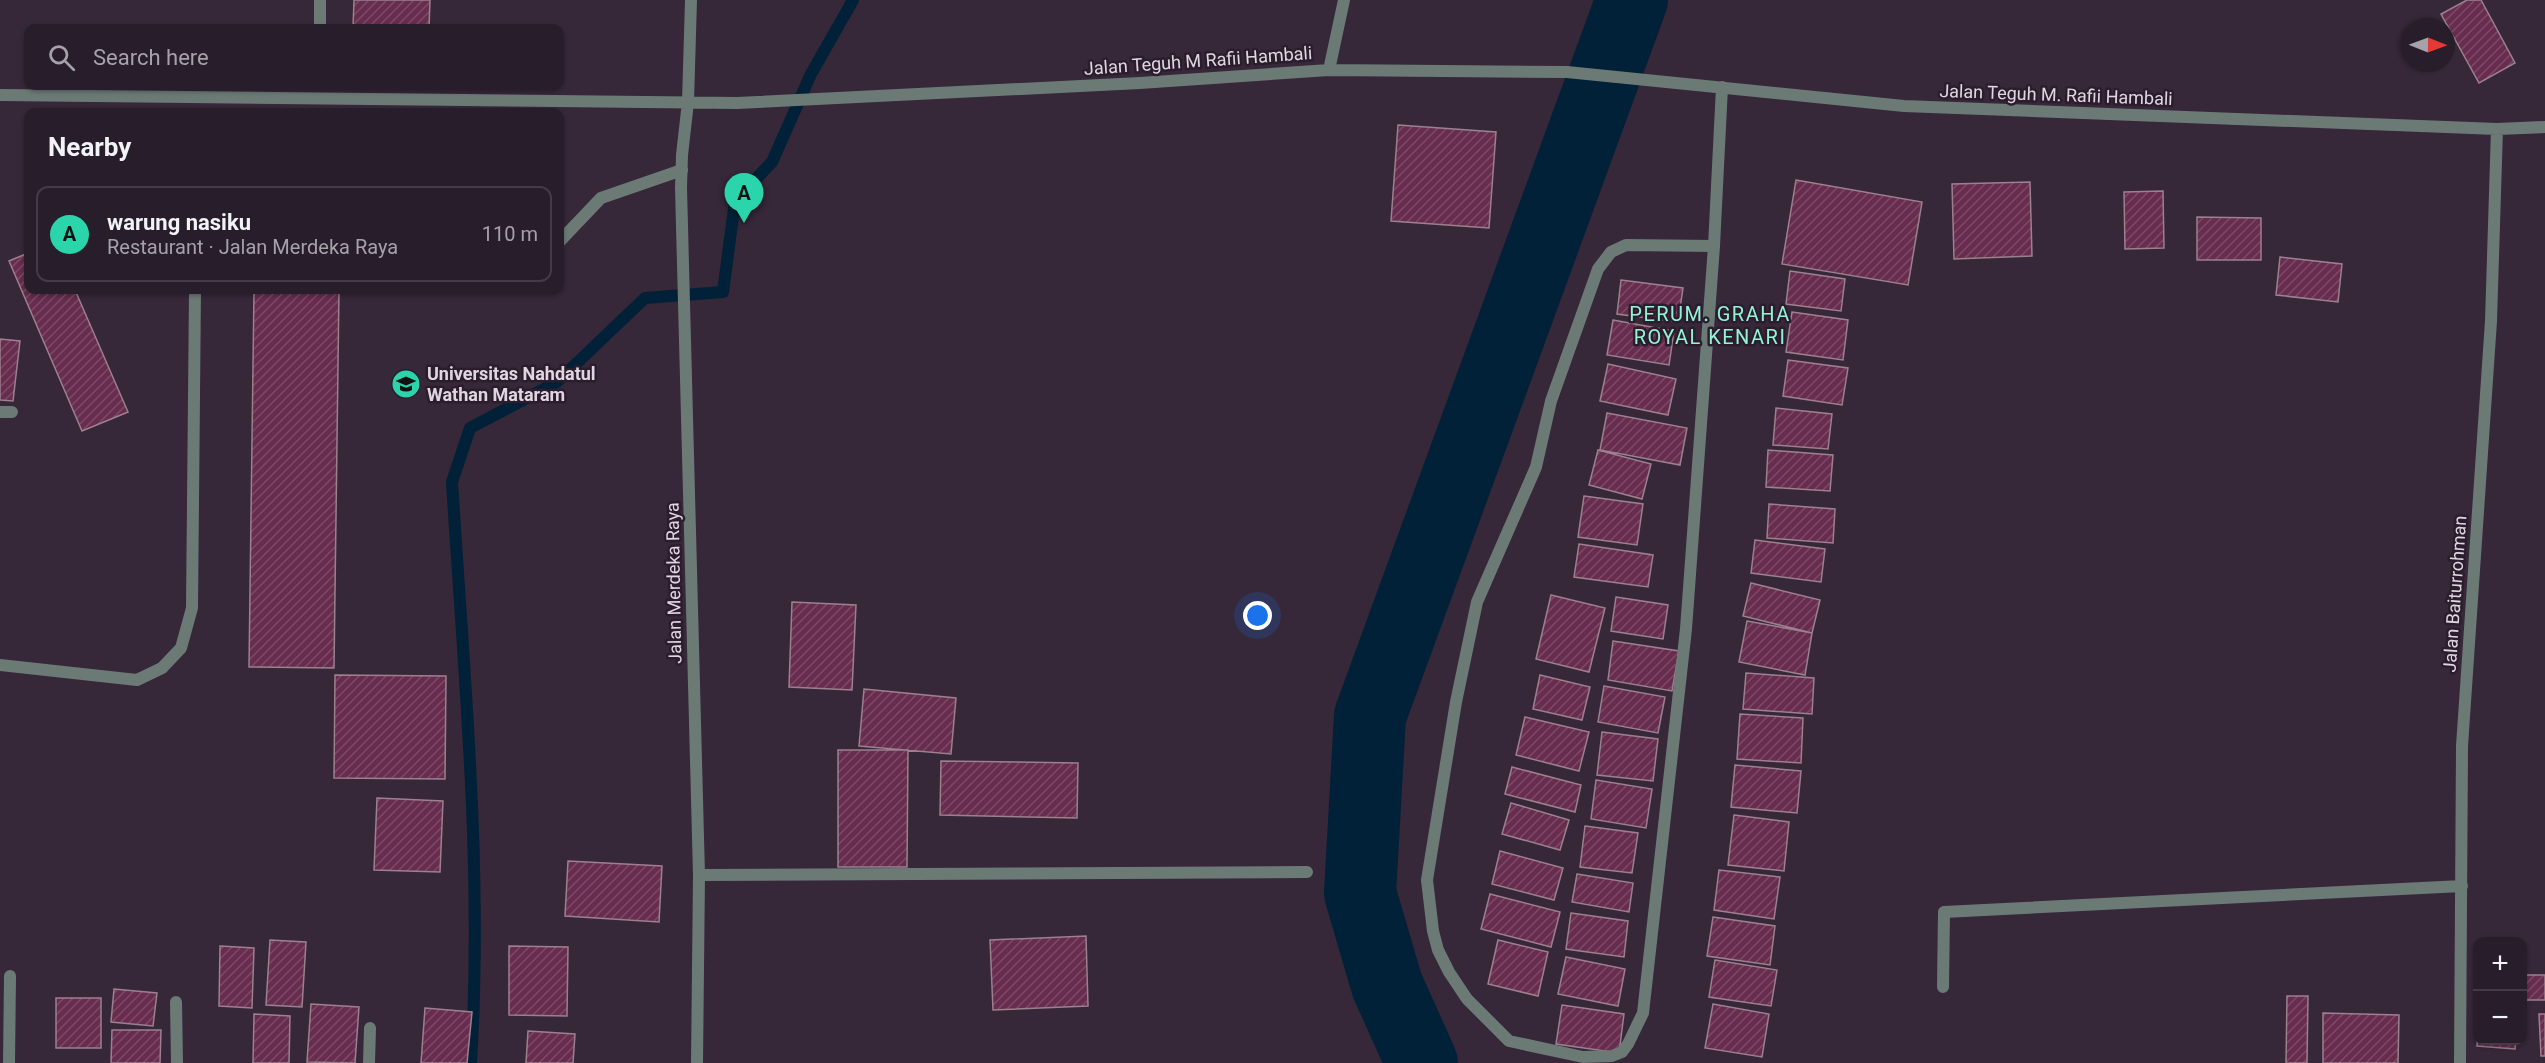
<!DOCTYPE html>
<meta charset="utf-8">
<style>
:root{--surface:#281d2b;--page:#302633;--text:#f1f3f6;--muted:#a5a2a9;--line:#443b47;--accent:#2ad5ac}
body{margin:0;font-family:Roboto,sans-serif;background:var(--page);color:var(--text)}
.controls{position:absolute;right:18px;bottom:18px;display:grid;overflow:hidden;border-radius:12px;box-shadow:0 2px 4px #0004}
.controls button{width:54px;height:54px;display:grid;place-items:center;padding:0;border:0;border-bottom:2px solid var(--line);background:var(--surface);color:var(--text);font:30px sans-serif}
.compass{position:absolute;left:2401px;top:18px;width:54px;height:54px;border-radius:50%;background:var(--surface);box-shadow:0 2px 4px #0004;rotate:91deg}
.you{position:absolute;left:1258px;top:616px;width:21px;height:21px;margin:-15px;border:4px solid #fff;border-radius:50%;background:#1a73e8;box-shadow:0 0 0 9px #1a73e833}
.badge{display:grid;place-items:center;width:39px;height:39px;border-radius:50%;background:var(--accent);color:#111;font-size:20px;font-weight:700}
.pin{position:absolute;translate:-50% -50px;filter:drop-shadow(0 2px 3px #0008)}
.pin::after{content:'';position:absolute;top:32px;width:21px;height:18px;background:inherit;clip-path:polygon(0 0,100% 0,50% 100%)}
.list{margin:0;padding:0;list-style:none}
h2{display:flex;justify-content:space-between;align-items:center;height:78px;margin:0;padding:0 24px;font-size:26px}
h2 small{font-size:20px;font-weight:400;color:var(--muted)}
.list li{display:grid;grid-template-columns:39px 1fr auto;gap:18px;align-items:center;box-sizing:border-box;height:96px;margin:0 12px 12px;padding:0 12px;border:2px solid var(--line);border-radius:12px}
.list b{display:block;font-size:22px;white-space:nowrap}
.list p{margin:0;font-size:20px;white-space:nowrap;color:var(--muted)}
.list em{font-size:20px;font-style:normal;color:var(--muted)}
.icon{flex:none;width:33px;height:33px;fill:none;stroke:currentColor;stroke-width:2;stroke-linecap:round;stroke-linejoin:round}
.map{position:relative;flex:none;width:2545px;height:1063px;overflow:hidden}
.search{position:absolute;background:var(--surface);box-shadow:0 2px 4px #0004;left:24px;top:24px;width:540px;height:66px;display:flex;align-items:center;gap:15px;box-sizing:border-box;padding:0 21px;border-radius:12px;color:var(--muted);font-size:22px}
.panel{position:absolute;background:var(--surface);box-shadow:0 2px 4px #0004;left:24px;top:108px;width:540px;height:186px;border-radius:12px}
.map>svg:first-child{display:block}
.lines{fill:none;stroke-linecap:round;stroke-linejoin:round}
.stream{stroke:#002137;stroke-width:12}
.river{stroke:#002137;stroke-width:72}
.building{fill:url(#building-hatch);stroke:#9c808e;stroke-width:1.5}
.lane{stroke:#6c7a76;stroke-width:12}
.street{stroke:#6c7a76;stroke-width:12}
.labels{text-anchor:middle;stroke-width:5;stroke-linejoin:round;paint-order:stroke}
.street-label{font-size:18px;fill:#e0d6e2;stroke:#2c1d2e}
.poi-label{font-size:18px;font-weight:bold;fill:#e0d6e2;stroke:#2c1d2e;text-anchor:start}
.neighbourhood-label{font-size:20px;letter-spacing:1.5px;fill:#94f2d4;stroke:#2c1d2e}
</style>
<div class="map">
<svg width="2545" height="1063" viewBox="0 0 2545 1063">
<defs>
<pattern id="building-hatch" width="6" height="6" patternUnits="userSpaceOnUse" patternTransform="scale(1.5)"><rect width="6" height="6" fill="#672c4e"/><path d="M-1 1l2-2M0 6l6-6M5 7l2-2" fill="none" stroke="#7c4a67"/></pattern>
</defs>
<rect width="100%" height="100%" fill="#362739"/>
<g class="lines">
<!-- stream -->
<path class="stream" d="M471 1063C483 870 464 675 452 482L470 428 557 382 645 298 723 292 735 201 772 162 811 74 853 0"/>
<!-- river -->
<path class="river" d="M1422 1063 1387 985 1360 893 1370 716 1632 0"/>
</g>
<!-- building -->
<path class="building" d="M354 0H430L429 28H353Z
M2467 0H2481L2515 63 2479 83 2441 14Z
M1398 125 1496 132 1489 228 1391 221Z
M1796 180 1922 202 1908 285 1782 264Z
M2030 182 2032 256 1954 259 1952 184Z
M2163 191 2164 248 2125 249 2124 192Z
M2197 217 2261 218V260H2197Z
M28 253V290H75L128 412 82 431 9 261Z
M2280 257 2342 264 2338 302 2276 295Z
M1790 271 1845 279 1841 311 1786 304Z
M1621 280 1683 288 1678 322 1617 314Z
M254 290H339L334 668 249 667Z
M1792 312 1848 320 1843 360 1786 352Z
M1613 320 1674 331 1669 365 1607 355Z
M0 339 20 341 13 401 0 400Z
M1788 360 1848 368 1842 405 1783 396Z
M1608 364 1676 379 1668 415 1600 401Z
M1776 408 1832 414 1828 449 1773 445Z
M1607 413 1687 428 1680 465 1600 450Z
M1598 450 1651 464 1642 499 1589 485Z
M1768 450 1833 455 1830 491 1766 487Z
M1584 496 1643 504 1637 545 1578 537Z
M1769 504 1835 509 1833 543 1767 538Z
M1755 540 1825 549 1821 582 1751 573Z
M1579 544 1653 555 1648 587 1574 577Z
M1751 583 1820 600 1812 633 1743 616Z
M1551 595 1605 608 1589 672 1536 659Z
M1616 597 1668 605 1663 639 1611 631Z
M792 602 856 605 852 690 789 687Z
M1747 621 1812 633 1805 675 1739 662Z
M1613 641 1679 651 1672 691 1608 680Z
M1746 673 1814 678 1812 714 1743 709Z
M335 675 446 676 445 779 334 778Z
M1540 675 1590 687 1582 720 1533 709Z
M1604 686 1665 697 1658 733 1598 722Z
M864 689 956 698 951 754 859 746Z
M1740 714 1803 718 1801 763 1737 759Z
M1525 717 1589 732 1579 771 1516 755Z
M1602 732 1658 739 1653 781 1597 775Z
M838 750H908L907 867H838Z
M941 761 1078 763 1077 818 940 815Z
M1735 765 1801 771 1797 813 1731 807Z
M1512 767 1581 785 1575 812 1505 794Z
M1596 780 1652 789 1646 828 1591 819Z
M377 798 443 801 440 872 374 870Z
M1511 803 1569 820 1560 850 1502 834Z
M1734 815 1789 822 1784 871 1728 865Z
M1585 826 1638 833 1632 873 1580 867Z
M1500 851 1563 868 1554 900 1492 884Z
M568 861 662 866 659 922 565 916Z
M1719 870 1780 877 1774 919 1714 910Z
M1577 874 1633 883 1629 912 1572 902Z
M1490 894 1560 912 1551 947 1481 929Z
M1571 913 1628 921 1624 957 1566 949Z
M1713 917 1775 926 1770 965 1707 956Z
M1086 936 1088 1006 993 1010 990 940Z
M270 940 306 942 302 1007 266 1005Z
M1498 940 1548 952 1538 996 1488 984Z
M220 946 254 948 252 1008 219 1006Z
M509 946 568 947 567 1016 509 1015Z
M1566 957 1625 969 1618 1006 1558 994Z
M1715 960 1777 970 1771 1006 1709 997Z
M2526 975H2545V1000H2526Z
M114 989 157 993 153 1026 111 1022Z
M2287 996H2308L2307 1063H2286Z
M56 998H101V1048H56Z
M311 1004 359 1007 355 1063 307 1062Z
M1713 1004 1769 1014 1762 1057 1705 1048Z
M1562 1005 1624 1014 1619 1053 1556 1044Z
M425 1008 472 1012 467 1063H421Z
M2323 1013 2399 1015 2398 1063H2323Z
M254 1014 290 1016 289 1063H253Z
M2539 1014H2545V1056H2541Z
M112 1030H161L160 1063H111Z
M528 1031 575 1034 573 1063H526Z
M2478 1034V1040H2516L2515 1049 2477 1046Z"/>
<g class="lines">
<!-- lane -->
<path class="lane" d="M560 241 601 198 682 170
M0 665 137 680 162 668 181 648 192 608 195 290"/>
<!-- street -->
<path class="street" d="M320 0V28
M691 0 688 102 682 155 681 188 699 875 697 1063
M1329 70 1344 0
M0 95 737 103 1140 83 1329 70 1567 72 1904 106 2497 129 2545 127
M1714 246 1626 245 1611 252 1598 269 1551 401 1536 467 1477 602 1456 702 1427 880 1433 931 1438 950 1449 972 1467 999 1509 1041 1583 1057 1612 1056 1622 1052 1628 1044 1643 1013 1686 629 1714 246 1722 87
M0 412H12
M699 875 1307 872
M1943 987 1944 912 2462 886
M176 1002 177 1063
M9 1063 10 976
M369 1063 370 1028
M2460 1063 2462 746 2491 321 2497 129"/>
</g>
<!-- icons -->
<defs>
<g id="university-disc" transform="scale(1.5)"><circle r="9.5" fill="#2ad5ac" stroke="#2c1d2e"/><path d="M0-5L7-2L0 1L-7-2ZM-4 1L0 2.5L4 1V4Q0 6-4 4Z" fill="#111"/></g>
</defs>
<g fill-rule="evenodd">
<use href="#university-disc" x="406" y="384"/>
</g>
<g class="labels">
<!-- street labels -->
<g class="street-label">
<text transform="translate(1198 61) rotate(-4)" y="6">Jalan Teguh M Rafii Hambali</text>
<text transform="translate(2056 95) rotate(2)" y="6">Jalan Teguh M. Rafii Hambali</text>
<text transform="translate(674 583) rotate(-91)" y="6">Jalan Merdeka Raya</text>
<text transform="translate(2455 594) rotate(-86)" y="6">Jalan Baiturrohman</text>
</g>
<!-- poi labels -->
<g class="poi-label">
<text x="427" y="380">Universitas Nahdatul<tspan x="427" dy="21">Wathan Mataram</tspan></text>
</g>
<!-- neighbourhood labels -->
<g class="neighbourhood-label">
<text x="1710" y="321">PERUM. GRAHA<tspan x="1710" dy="23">ROYAL KENARI</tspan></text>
</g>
</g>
</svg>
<div class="controls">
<button>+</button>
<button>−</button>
</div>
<svg class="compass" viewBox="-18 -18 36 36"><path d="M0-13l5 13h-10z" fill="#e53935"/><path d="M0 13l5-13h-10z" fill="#a5a2a9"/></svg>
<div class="you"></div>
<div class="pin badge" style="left:744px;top:223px">A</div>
<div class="search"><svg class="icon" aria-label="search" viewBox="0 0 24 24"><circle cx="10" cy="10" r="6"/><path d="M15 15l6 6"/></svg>Search here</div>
<section class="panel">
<h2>Nearby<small></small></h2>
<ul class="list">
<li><span class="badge">A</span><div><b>warung nasiku</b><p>Restaurant · Jalan Merdeka Raya</p></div><em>110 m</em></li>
</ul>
</section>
</div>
